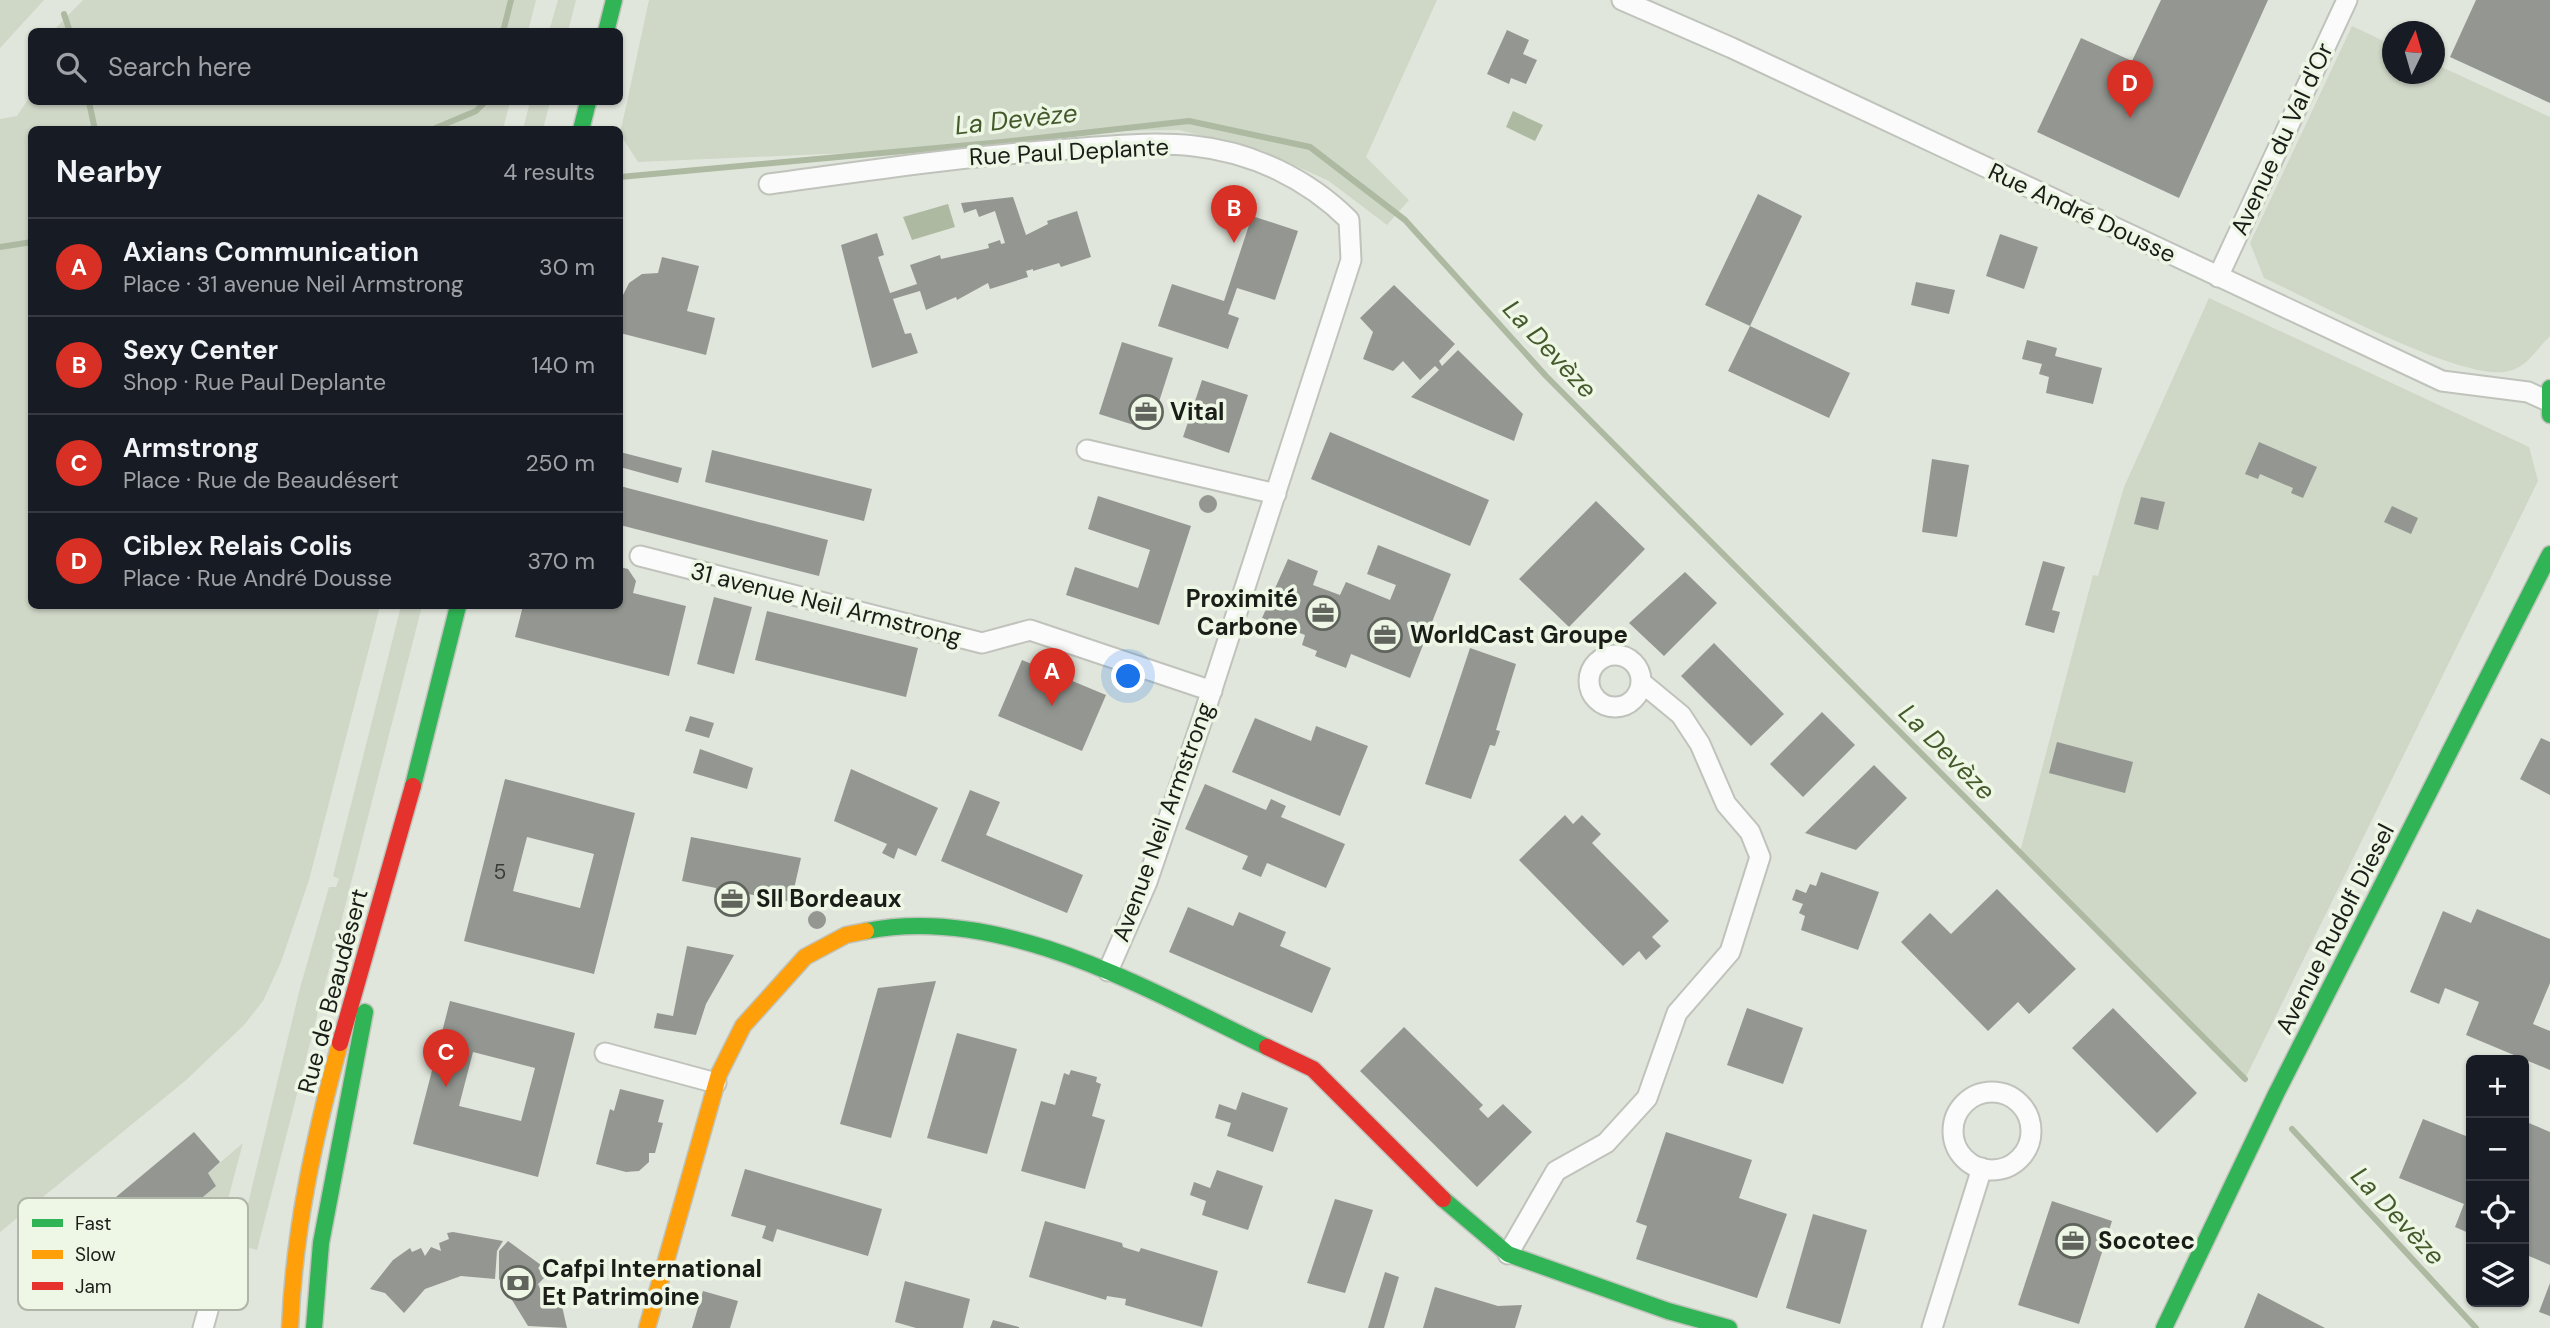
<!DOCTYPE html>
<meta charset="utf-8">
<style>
:root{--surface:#171b24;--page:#20242c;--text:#f1f3f6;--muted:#9ea1a6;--line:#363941;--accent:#d93025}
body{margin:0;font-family:"DM Sans",sans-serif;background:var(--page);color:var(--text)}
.controls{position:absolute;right:21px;bottom:21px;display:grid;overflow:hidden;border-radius:10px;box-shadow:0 2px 5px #0004}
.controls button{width:63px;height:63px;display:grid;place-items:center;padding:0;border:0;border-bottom:2px solid var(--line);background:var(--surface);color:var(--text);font:35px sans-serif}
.compass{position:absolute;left:2382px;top:21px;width:63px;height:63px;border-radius:50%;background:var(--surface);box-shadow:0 2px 5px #0004;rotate:5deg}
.you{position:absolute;left:1129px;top:677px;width:24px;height:24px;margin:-18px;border:5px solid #fff;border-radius:50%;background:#1a73e8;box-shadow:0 0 0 10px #1a73e833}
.badge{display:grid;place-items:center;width:46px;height:46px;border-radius:50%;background:var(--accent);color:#fff;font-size:23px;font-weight:700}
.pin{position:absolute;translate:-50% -58px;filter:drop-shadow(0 2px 4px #0008)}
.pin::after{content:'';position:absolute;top:37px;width:24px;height:21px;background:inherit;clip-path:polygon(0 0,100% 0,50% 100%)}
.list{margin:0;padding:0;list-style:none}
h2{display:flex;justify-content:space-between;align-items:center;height:91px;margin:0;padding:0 28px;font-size:30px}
h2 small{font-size:23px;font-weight:400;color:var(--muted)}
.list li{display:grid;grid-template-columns:46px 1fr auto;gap:21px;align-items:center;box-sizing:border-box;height:98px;padding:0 28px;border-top:2px solid var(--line)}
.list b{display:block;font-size:26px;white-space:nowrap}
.list p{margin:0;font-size:23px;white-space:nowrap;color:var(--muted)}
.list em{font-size:23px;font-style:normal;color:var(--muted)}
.icon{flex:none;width:38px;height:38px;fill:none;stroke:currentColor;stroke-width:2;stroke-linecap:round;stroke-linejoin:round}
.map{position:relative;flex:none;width:2550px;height:1328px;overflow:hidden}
.search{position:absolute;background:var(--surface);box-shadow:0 2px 5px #0004;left:28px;top:28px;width:595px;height:77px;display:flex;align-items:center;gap:18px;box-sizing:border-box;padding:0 24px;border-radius:10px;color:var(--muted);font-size:26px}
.panel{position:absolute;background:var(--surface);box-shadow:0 2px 5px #0004;left:28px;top:126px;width:595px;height:483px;border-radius:10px}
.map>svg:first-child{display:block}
.green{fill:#cfd7c7}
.water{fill:#adb9a1}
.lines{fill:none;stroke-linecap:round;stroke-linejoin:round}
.stream{stroke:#adb9a1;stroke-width:6}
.building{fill:#949791;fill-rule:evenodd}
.street-casing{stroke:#bfc3bb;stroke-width:23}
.fast-casing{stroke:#bfc3bb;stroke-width:19}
.slow-casing{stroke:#bfc3bb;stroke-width:19}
.jam-casing{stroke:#bfc3bb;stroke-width:19}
.street{stroke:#fafbfa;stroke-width:19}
.fast{stroke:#30b455;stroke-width:16}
.slow{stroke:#ff9f0a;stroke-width:16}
.jam{stroke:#e5322d;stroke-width:16}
.labels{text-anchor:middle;stroke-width:7;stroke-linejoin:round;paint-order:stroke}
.number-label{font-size:21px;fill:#393c36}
.street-label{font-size:24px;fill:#1b1e18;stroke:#eef7e6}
.poi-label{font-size:24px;font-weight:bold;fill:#1b1e18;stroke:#eef7e6;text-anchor:start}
.water-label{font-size:26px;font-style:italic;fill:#455a2b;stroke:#eef7e6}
.key{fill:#eef7e6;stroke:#afb6a8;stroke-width:2}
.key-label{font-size:19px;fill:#1b1e18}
</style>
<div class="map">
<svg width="2550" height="1328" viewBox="0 0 2550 1328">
<rect width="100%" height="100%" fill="#e1e6dc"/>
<!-- green -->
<path class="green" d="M0 0H44L0 48Z
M83 0H536L528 31H53Z
M558 0H576L568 31H549Z
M649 0H1437L1366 157 1409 200 1387 225 1329 181 1261 150 1179 130 1100 131 871 152 638 162 620 134Z
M2352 26 2392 45V74H2434L2435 64 2550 117V336C2536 349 2526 370 2504 372 2452 377 2317 302 2264 278L2250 243Z
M31 95 32 102H510L503 129 32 130V606H380L309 880 281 962 263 1001 244 1025 185 1081 0 1232V119L17 116Z
M530 102H550L543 129H523Z
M2209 298 2529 447 2538 481 2245 1079 2020 852 2093 575 2098 576 2124 487Z
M401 606H422L257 1250 238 1245 300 988 329 887H336L339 879 333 876Z
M243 1143 217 1240 194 1235 178 1218 216 1186 208 1173Z"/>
<!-- water -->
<path class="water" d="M1513 111 1543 125 1535 141 1506 127Z
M948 204 955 227 912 240 903 217Z"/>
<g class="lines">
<!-- stream -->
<path class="stream" d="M64 14 70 32
M503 32 511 0
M89 102 95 130
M431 130 476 111 485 102
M620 177 1002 142 1189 121 1310 147 1405 220 1546 376 2245 1079
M0 247 32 242
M2292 1129 2476 1328"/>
</g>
<!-- building -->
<path class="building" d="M2161 0H2268L2179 198 2037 132 2081 38 2132 61Z
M2476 0H2550V103L2450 57Z
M1507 30 1529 40 1523 54 1537 60 1526 84 1511 78 1509 84 1487 74Z
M1758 194 1802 216 1750 326 1705 305Z
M1013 197 1026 235 1048 224 1047 221 1077 211 1091 257 1061 267 1059 263 1033 271V269L1026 271 1028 277 990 289 988 283 957 300 956 297 926 310 920 291 893 299 905 334 911 333 918 353 872 368 841 245 877 233 884 255 878 257 890 293 917 284 910 265 940 255 941 259 985 249 989 248 988 244 1000 240 1001 244 1005 243 995 211 979 217 976 209 964 213 961 203Z
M1252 216 1298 231 1275 300 1237 288 1228 314 1239 318 1228 349 1158 326 1172 284 1224 301Z
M2000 234 2038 247 2024 289 1986 276Z
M662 257 699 266 687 311 715 318 706 355 620 333V294L623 295 629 283 642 274 658 273Z
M1916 282 1955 290 1949 314 1911 305Z
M1394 285 1455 344 1439 361 1442 366 1458 350 1523 414 1514 441 1411 397 1439 370 1435 366 1420 380 1403 361 1393 371 1363 359 1373 332 1360 318Z
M1750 326 1850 373 1829 418 1728 371Z
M2027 340 2057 348 2055 356 2102 368 2093 404 2046 393 2049 377 2039 374 2042 364 2022 359Z
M1122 342 1173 358 1150 430 1099 414Z
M1202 380 1248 395 1229 453 1183 437Z
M1330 432 1489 500 1470 546 1311 479Z
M2259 442 2317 467 2303 498 2291 493 2293 488 2260 474 2258 479 2245 474Z
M712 450 872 489 864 521 705 482Z
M620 452 682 468 678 483 620 467Z
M1932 459 1969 465 1957 537 1922 532Z
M620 486 828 540 819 576 620 525Z
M1199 504a9 9 0 1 1 18 0a9 9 0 1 1-18 0Z
M1098 496 1191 526 1159 625 1066 595 1075 567 1138 588 1150 550 1088 529Z
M2141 497 2165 502 2158 530 2134 524Z
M1596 501 1645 549 1569 627 1519 579Z
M2392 506 2418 518 2411 534 2384 522Z
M1378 545 1451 574 1410 678 1351 654 1346 668 1315 656 1317 651 1302 645 1305 635 1262 618 1288 559 1318 571 1313 585 1340 595 1346 582 1390 600 1396 585 1367 574Z
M2043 561 2065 567 2052 610 2060 612 2054 633 2025 625Z
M620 567 628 569 636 581 633 593 686 606 669 676 515 637 523 606H620Z
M1685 572 1717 603 1664 656 1629 623Z
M714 597 752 607 734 674 697 664Z
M767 611 918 648 906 697 755 660Z
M1714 643 1784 714 1751 746 1681 676Z
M1470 648 1516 664 1496 730 1500 731 1495 746 1490 745 1471 799 1425 784Z
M1022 660 1106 695 1082 751 998 716Z
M1822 712 1855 745 1803 797 1770 764Z
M690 716 714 723 709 738 685 731Z
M1255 718 1311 741 1316 726 1368 746 1340 816 1232 772Z
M2541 738 2550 742V795L2520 779Z
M2057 742 2133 762 2125 793 2049 773Z
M700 749 753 768 747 789 693 773Z
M1874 765 1907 798 1856 850 1805 833Z
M851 769 938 808 916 856 898 848 894 859 882 853 887 844 834 821Z
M505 779 635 813 594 974 464 941ZM527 837 594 854 580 908 513 891Z
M1205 784 1266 810 1271 799 1286 806 1281 817 1345 844 1326 888 1267 863 1261 877 1242 869 1248 856 1185 829Z
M970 790 1000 802 986 835 1083 875 1067 913 941 861Z
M1565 815 1573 824 1582 815 1601 834 1592 843 1669 921 1652 937 1661 946 1646 960 1639 951 1623 966 1519 860Z
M691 837 801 858 791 902 727 890 725 899 715 897 716 888 682 881Z
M1821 872 1879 892 1858 950 1801 930 1805 916 1799 913 1803 904 1792 900 1796 889 1806 893 1810 884 1816 886Z
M1997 889 2076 969 2029 1014 2018 1002 1988 1031 1901 942 1930 913 1951 934Z
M1188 907 1233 926 1239 912 1286 932 1280 946 1331 968 1312 1013 1169 952Z
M2477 909 2550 939V983L2533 1024 2550 1031V1070L2466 1035 2479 1002 2445 988 2439 1004 2410 992 2443 911 2471 923Z
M808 920a9 9 0 1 1 18 0a9 9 0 1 1-18 0Z
M687 946 734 955 706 1004 696 1035 654 1028 657 1013 673 1016Z
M936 981 891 1138 840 1124 878 988Z
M450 1001 575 1033 538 1177 413 1144ZM473 1052 535 1068 521 1121 459 1106Z
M1747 1008 1803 1028 1783 1084 1727 1065Z
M2113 1008 2197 1093 2157 1133 2072 1048Z
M1404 1027 1483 1105 1479 1109 1488 1118 1503 1104 1532 1132 1477 1187 1360 1071Z
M957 1033 1017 1049 987 1154 927 1138Z
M1071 1070 1097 1077 1096 1082 1101 1084 1092 1116 1105 1120 1085 1189 1021 1171 1041 1101 1055 1105 1064 1073 1069 1075Z
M620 1089 664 1100 658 1122 663 1123 655 1153H649V1162L639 1171 626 1172 596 1164 610 1109 614 1111Z
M1242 1092 1288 1108 1273 1152 1227 1136 1231 1123 1215 1118 1219 1104 1236 1110Z
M2423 1119 2471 1138V1234L2455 1227 2464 1204 2399 1178Z
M2524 1121 2550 1132V1265L2524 1254Z
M194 1132 220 1162 208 1173 216 1186 178 1218 194 1235 136 1283 86 1222Z
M1666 1132 1752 1160 1739 1198 1787 1214 1757 1298 1636 1259 1647 1226 1636 1222Z
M745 1169 882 1209 868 1256 777 1229 773 1242 762 1238 766 1226 731 1216Z
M1217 1170 1263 1186 1248 1230 1202 1215 1206 1201 1190 1195 1194 1182 1210 1188Z
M1335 1199 1373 1210 1345 1293 1307 1283Z
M2052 1201 2112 1221 2079 1324 2018 1305Z
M1813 1214 1867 1230 1840 1324 1786 1308Z
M1045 1221 1122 1243 1123 1247 1139 1252 1141 1248 1218 1271 1202 1327 1125 1305 1126 1299 1107 1296 1106 1300 1029 1277Z
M453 1232 503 1241 497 1251 495 1279 461 1276 425 1289 404 1313 385 1293 370 1289 393 1260 410 1248 412 1252 421 1248 425 1256 431 1247 441 1251 439 1243 449 1239 447 1233Z
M508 1241 541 1265 538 1268 545 1277 538 1284 541 1291 549 1286 554 1293H559L567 1328 528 1326 499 1279V1251Z
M1385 1272 1399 1277 1384 1328H1368Z
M905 1281 970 1299 963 1328H916L895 1322Z
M2550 1283V1316L2539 1312Z
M1435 1287 1498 1306 1522 1305 1515 1328H1423Z
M703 1291 738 1301 730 1328H692Z
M2258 1293 2325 1328H2244Z
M993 1320 1019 1327V1328H990Z"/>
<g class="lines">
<!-- street casing -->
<g class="street-casing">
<path id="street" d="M1622 0 1732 48 2442 381 2528 392 2548 401
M769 184C865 171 959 157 1055 150 1100 147 1148 141 1194 146 1252 152 1308 179 1349 220L1351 260 1204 714 1147 882 1108 971
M2218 277 2347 0
M1087 450 1276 494
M640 556 982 643 1030 630 1212 691
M1589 681a26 26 0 1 1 52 0a26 26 0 1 1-52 0Z
M605 1053 716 1083
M1953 1131a39 39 0 1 1 78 0a39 39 0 1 1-78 0Z
M1508 1254 1556 1171 1606 1143 1647 1098 1677 1013 1730 952 1760 857 1750 832 1726 804 1700 744 1681 715 1641 682
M203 1328 227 1243
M1932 1328 1982 1168"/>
</g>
<!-- fast casing -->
<g class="fast-casing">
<path id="fast" d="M606 32 614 0
M581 130 588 102
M2550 388V415
M413 786 458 606
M866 931C1002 904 1148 990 1267 1047
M1443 1199 1508 1254 1668 1311 1729 1328
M314 1328 321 1243 365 1012
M2164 1328 2276 1094 2550 554"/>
</g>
<!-- slow casing -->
<g class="slow-casing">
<path id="slow" d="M290 1328C294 1230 314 1138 340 1043
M647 1328 719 1074 743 1026 805 957 846 935 866 931"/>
</g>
<!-- jam casing -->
<g class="jam-casing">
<path id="jam" d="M340 1043 413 786
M1267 1047 1313 1069 1443 1199"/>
</g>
<!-- street -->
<use href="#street" class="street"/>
<!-- fast -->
<use href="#fast" class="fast"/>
<!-- slow -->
<use href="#slow" class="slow"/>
<!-- jam -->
<use href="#jam" class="jam"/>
</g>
<!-- icons -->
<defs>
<g id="office-ring" transform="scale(1.75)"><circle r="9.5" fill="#eef7e6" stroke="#60645d" stroke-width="1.5"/><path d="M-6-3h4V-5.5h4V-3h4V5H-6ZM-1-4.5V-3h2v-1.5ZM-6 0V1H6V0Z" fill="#60645d"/></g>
<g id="bank-ring" transform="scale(1.75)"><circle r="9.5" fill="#eef7e6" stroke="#60645d" stroke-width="1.5"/><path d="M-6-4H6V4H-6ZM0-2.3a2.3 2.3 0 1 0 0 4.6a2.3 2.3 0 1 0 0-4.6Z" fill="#60645d"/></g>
</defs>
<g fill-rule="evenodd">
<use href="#office-ring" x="1146" y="412"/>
<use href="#office-ring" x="1323" y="613"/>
<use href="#office-ring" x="1385" y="635"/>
<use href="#office-ring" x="732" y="899"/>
<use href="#office-ring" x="2073" y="1241"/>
<use href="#bank-ring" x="518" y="1283"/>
</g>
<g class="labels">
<!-- number labels -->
<g class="number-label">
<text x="500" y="879">5</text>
</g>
<!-- street labels -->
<g class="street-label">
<text transform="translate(2282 139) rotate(-65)" y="8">Avenue du Val d'Or</text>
<text transform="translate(1069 152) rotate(-3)" y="8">Rue Paul Deplante</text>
<text transform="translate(2082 213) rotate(25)" y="8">Rue André Dousse</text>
<text transform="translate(826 604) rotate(14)" y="8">31 avenue Neil Armstrong</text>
<text transform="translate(1163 822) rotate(-70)" y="8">Avenue Neil Armstrong</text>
<text transform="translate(2335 929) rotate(-63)" y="8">Avenue Rudolf Diesel</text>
<text transform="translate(333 991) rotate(-75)" y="8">Rue de Beaudésert</text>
</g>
<!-- poi labels -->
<g class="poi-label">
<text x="1170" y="420">Vital</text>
<text x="1298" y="607" text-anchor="end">Proximité<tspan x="1298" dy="28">Carbone</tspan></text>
<text x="1410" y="643">WorldCast Groupe</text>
<text x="756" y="907">SII Bordeaux</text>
<text x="2098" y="1249">Socotec</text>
<text x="542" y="1277">Cafpi International<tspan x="542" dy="28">Et Patrimoine</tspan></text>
</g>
<!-- water labels -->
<g class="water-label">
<text transform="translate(1016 119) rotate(-6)" y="9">La Devèze</text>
<text transform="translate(1550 349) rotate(47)" y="9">La Devèze</text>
<text transform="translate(1947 752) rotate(45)" y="9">La Devèze</text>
<text transform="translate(2398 1216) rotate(47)" y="9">La Devèze</text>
</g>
</g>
<!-- legend -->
<rect x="18" y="1198" width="230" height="112" rx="10" class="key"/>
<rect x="32" y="1219" width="31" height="8" fill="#30b455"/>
<rect x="32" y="1250" width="31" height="9" fill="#ff9f0a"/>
<rect x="32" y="1282" width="31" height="8" fill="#e5322d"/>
<g class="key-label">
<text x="75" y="1230">Fast</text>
<text x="75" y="1261">Slow</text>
<text x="75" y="1293">Jam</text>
</g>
</svg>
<div class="controls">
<button>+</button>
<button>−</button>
<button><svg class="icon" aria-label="locate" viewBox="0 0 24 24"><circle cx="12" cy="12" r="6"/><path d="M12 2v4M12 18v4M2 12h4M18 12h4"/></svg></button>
<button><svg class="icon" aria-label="layers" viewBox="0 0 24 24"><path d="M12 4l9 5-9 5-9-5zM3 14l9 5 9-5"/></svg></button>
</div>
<svg class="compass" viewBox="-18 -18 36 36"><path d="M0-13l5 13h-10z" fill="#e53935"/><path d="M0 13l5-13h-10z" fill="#9ea1a6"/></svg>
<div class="you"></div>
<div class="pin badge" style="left:1052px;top:706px">A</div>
<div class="pin badge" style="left:1234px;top:243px">B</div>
<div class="pin badge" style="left:446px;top:1087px">C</div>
<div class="pin badge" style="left:2130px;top:118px">D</div>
<div class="search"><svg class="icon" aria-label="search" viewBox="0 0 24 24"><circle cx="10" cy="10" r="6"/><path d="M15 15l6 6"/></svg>Search here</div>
<section class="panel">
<h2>Nearby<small>4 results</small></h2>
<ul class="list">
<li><span class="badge">A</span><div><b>Axians Communication</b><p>Place · 31 avenue Neil Armstrong</p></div><em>30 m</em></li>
<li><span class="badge">B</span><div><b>Sexy Center</b><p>Shop · Rue Paul Deplante</p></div><em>140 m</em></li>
<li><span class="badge">C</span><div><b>Armstrong</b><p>Place · Rue de Beaudésert</p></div><em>250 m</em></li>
<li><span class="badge">D</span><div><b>Ciblex Relais Colis</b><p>Place · Rue André Dousse</p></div><em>370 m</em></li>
</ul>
</section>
</div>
